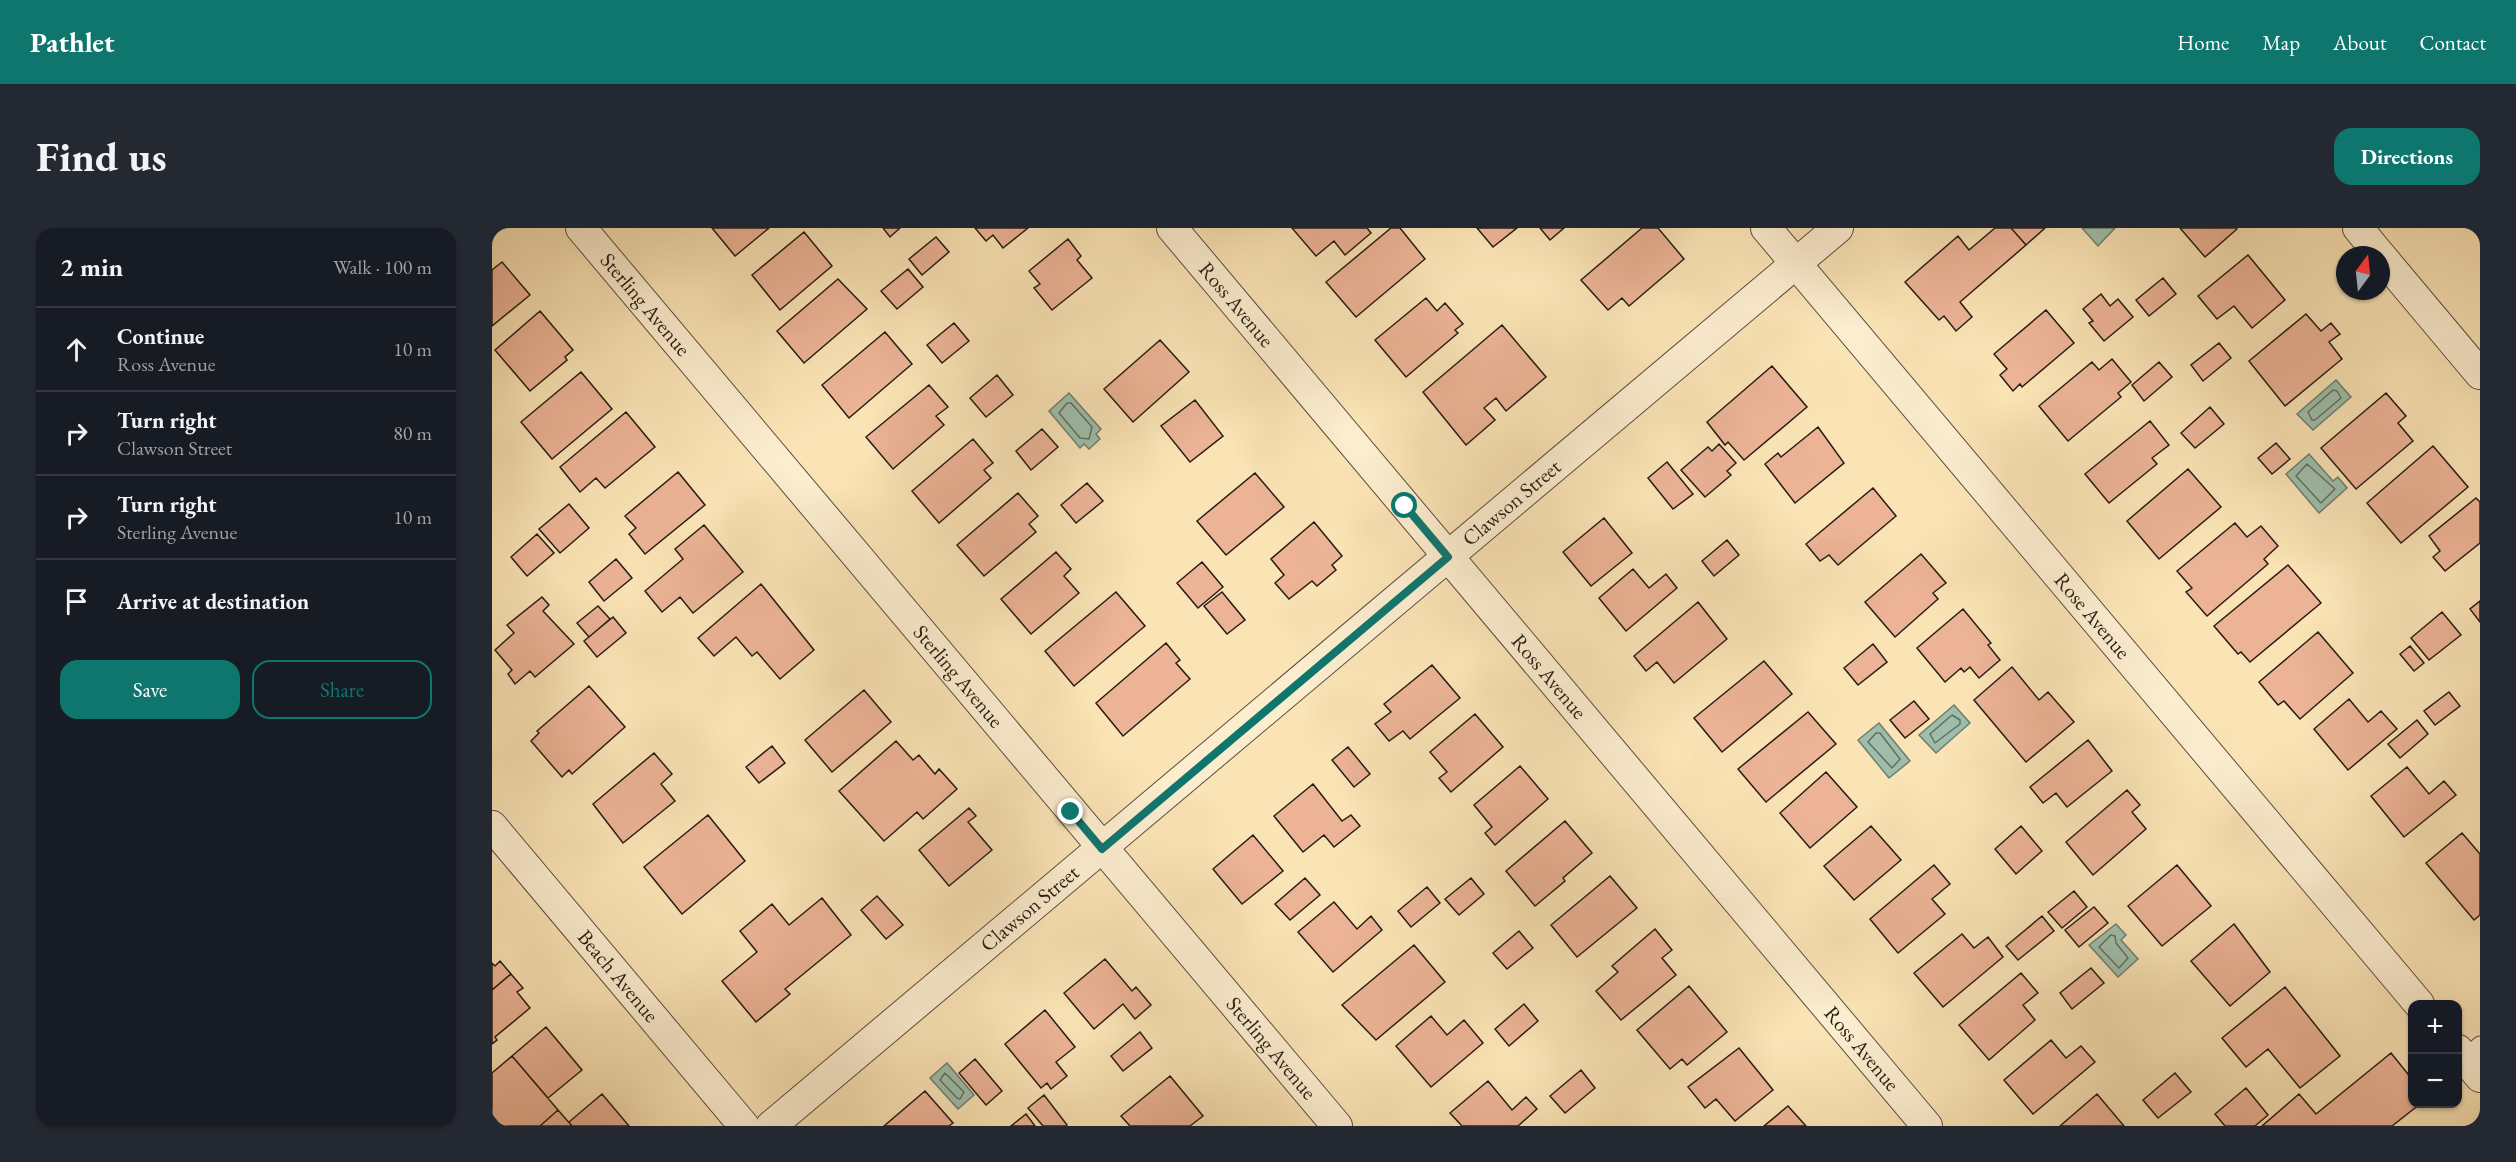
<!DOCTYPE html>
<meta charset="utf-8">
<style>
:root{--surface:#171b24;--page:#242831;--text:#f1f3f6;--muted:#9ea1a6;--line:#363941;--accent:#0f766e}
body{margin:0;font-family:"EB Garamond",serif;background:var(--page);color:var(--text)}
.controls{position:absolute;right:18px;bottom:18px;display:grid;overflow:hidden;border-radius:12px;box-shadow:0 2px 4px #0004}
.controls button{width:54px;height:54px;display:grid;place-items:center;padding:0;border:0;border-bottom:2px solid var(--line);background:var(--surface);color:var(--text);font:30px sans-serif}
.compass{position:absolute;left:1844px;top:18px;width:54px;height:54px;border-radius:50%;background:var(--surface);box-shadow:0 2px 4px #0004;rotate:15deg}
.stop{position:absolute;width:18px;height:18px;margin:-14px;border:4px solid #0f766e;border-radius:50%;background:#fff}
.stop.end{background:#0f766e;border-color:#fff;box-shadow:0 2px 6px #0008}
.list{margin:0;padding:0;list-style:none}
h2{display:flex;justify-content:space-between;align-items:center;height:78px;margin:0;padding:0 24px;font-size:26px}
h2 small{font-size:20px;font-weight:400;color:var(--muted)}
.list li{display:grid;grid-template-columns:39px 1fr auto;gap:18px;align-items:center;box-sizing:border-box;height:84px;padding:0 24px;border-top:2px solid var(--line)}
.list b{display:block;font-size:22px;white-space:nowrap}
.list p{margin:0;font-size:20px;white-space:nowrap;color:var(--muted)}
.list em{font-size:20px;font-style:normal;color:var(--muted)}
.actions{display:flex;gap:12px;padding:18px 24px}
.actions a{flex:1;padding:14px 0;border:2px solid var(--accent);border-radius:18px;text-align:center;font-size:21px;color:var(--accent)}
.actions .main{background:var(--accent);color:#fff}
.icon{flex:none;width:33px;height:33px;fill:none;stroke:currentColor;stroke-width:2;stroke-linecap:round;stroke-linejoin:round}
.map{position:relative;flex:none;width:1988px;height:898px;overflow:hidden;border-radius:18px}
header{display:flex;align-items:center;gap:36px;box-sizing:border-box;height:84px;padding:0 30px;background:var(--accent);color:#fff}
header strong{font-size:28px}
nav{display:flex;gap:33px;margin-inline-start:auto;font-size:21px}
.intro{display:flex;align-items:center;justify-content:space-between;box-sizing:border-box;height:144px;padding:0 36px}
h1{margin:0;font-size:42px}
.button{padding:15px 27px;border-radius:18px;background:var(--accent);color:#fff;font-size:21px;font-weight:700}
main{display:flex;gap:36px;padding:0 36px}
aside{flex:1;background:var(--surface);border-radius:18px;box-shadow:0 2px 4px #0004}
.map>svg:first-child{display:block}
.water{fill:#9ebeab;stroke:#6e7e6e;stroke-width:1.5}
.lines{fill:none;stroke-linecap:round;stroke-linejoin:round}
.shore{stroke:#626e5f;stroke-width:1.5}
.building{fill:#ecb396;stroke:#271d13;stroke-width:1.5}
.service-casing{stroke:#5c4e3c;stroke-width:17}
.minor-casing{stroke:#5c4e3c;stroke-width:32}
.service{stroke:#fcedcf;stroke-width:15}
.minor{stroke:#fcedcf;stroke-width:30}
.route{stroke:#0f766e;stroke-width:8}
.labels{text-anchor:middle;stroke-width:5;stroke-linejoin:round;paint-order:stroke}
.street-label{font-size:21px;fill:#271d13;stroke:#fcedcf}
</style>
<header>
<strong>Pathlet</strong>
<nav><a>Home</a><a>Map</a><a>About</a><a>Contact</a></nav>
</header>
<div class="intro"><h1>Find us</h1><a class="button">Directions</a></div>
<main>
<aside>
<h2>2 min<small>Walk · 100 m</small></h2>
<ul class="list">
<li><svg class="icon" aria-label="ahead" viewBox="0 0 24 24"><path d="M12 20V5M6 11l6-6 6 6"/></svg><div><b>Continue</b><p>Ross Avenue</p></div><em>10 m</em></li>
<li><svg class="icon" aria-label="right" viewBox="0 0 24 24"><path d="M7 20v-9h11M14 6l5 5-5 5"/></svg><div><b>Turn right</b><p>Clawson Street</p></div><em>80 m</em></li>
<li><svg class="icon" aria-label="right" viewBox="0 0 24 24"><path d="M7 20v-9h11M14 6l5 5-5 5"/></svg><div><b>Turn right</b><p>Sterling Avenue</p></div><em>10 m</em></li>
<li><svg class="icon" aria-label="arrive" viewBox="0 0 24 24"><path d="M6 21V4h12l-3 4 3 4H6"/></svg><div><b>Arrive at destination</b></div></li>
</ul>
<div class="actions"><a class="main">Save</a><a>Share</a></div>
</aside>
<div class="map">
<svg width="1988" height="898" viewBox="0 0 1988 898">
<rect width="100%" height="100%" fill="#fae3b5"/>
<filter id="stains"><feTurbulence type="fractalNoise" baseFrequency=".00333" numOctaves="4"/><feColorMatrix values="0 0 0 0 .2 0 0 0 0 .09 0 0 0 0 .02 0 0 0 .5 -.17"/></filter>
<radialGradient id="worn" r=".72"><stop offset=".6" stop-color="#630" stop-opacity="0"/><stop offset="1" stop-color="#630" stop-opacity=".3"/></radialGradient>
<!-- water -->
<path class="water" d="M1590 0H1623L1606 18Z
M1844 152 1859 169 1821 202 1805 186Z
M577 165 609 201 604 206 608 211 597 221 592 216 588 220 557 183Z
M1817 226 1841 253 1846 249 1855 260 1827 285 1794 246Z
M1462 477 1478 495 1444 525 1427 507Z
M1387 495 1418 533 1397 550 1366 512Z
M1624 696 1634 707 1629 712 1646 731 1626 749 1597 717Z
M455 835 482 867 466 881 438 850Z"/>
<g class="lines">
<!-- shore -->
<path class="shore" d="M1841 162 1845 163 1849 170 1823 192H1820L1816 184Z
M575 175H579L600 199 597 211 588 210 567 185Z
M1815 236 1843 261 1829 275 1804 248Z
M1460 487 1468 492V496L1443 515 1438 506Z
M1384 505H1388L1408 531 1400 540 1376 514Z
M1619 707 1623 708 1624 715 1636 730 1627 740 1607 719Z
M453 845 472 864 468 871 465 870 448 852Z"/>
</g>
<!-- building -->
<path class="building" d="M220 0H277L243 28Z
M391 0H408L398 9Z
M483 0H536L511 20 501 7 494 13Z
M800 0H875L879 5 853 27 842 13 824 28Z
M899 0H908L933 31 864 89 834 54Z
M985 0H1025L1001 19Z
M1048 0H1072L1058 12Z
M1150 0H1166L1192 31 1137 78 1130 70 1116 82 1089 52Z
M1503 0H1519L1534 17 1468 74 1480 89 1464 103 1452 88 1447 92 1413 54 1466 8 1477 22Z
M1519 0H1553L1534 17Z
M1688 0H1744L1745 1 1713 29Z
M312 4 340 38 288 82 260 47Z
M444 9 457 24 430 47 417 31Z
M576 11 589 28 585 32 600 50 560 82 542 60 548 56 537 43Z
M1756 27 1793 72 1760 100 1742 78 1725 91 1706 68Z
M10 34 38 67 0 98V42Z
M416 41 431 59 405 81 389 63Z
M1671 50 1684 66 1657 88 1644 72Z
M346 51 375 81 312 135 285 103Z
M1609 66 1618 78 1626 71 1641 89 1612 113 1597 95 1601 93 1591 81Z
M934 70 945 83 953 75 971 96 963 102 966 105 914 149 883 112Z
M1554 82 1582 115 1530 159 1528 156 1521 163 1508 147 1515 141 1502 126Z
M48 83 81 122 73 129 75 132 38 163 3 122Z
M1814 86 1829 103 1839 95 1848 106 1837 114 1850 131 1793 178 1757 133Z
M462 95 477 113 450 135 435 117Z
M1010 97 1054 149 1014 183 1004 170 992 180 1003 192 974 217 931 164Z
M393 104 420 136 357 190 330 157Z
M668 112 697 144 641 194 612 161Z
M1727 115 1739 130 1711 153 1699 137Z
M1620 131 1639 154 1626 165 1629 169 1576 213 1547 178 1600 134 1607 142Z
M1667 134 1680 149 1652 173 1640 157Z
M1280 138 1315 179 1252 232 1236 214 1233 217 1215 194Z
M89 144 120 181 60 231 29 194Z
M505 147 521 167 494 189 478 170Z
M437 157 456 179 444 188 452 197 401 241 374 209Z
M1894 165 1914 188 1906 195 1921 213 1864 261 1829 220Z
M703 172 731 208 698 234 669 198Z
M1718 179 1732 196 1703 220 1689 205Z
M134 184 163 219 113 260 104 250 88 264 68 239Z
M1658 193 1677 217 1660 230 1665 236 1617 275 1593 246Z
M1326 199 1352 235 1303 275 1273 236 1286 225 1289 229Z
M550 201 566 219 539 242 524 223Z
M481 211 501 235 492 242 499 250 447 295 420 263Z
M1784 215 1798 231 1780 246 1766 230Z
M1227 216 1244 235 1235 243 1239 247 1213 269 1189 242 1216 219 1220 223Z
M1941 218 1976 259 1909 315 1875 275Z
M1175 234 1201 266 1181 281 1156 250Z
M1696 241 1729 279 1667 331 1635 293Z
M186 244 213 277 153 326 137 306 144 300 133 288Z
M763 245 792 279 734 327 705 293Z
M595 255 611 273 584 295 569 277Z
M1381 260 1404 288 1346 337 1337 327 1328 333 1314 316Z
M526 265 546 288 537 296 544 304 492 348 465 317Z
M1984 270 1988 274V315L1953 343 1941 329 1948 323 1937 308Z
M77 276 97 300 68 325 47 301Z
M1112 290 1140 325 1099 358 1071 324Z
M822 294 850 328 840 337 844 342 825 358 820 353 797 371 783 355 792 347 779 331Z
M1743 295 1755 309 1769 298 1786 318 1772 331 1776 336 1715 388 1694 364 1700 360 1685 343Z
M212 297 251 344 201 385 188 369 170 384 153 363 191 331 183 321Z
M45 306 62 325 35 348 19 329Z
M1235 312 1247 327 1222 348 1210 333Z
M564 324 579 341 572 348 587 365 539 406 509 371Z
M1429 326 1454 355 1441 365 1446 371 1403 409 1373 374Z
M124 331 140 350 112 373 97 354Z
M710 334 731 359 706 380 685 355Z
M1796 337 1829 375 1758 434 1749 424 1746 426 1722 398Z
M1141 341 1157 360 1174 346 1185 360 1134 403 1107 370Z
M269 356 322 422 288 451 265 424 260 428 244 409 222 428 206 410Z
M624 364 653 398 582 458 553 423Z
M730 364 753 392 735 406 712 378Z
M50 369 57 377 51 383 82 416 43 449 38 443 23 456 16 446 20 442 3 422 22 405 15 397Z
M1988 373V394L1978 381Z
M1206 374 1235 411 1182 455 1165 434 1154 443 1142 428Z
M106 378 118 391 97 409 85 395Z
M1471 381 1499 415 1496 417 1508 432 1487 450 1478 439 1472 444 1469 440 1453 454 1425 420Z
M1950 384 1969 407 1937 432 1919 410Z
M121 389 134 405 105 429 92 413Z
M1826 404 1861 445 1808 491 1792 473 1786 477 1767 454Z
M674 415 688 432 684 435 698 451 631 508 604 475Z
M1381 416 1395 434 1366 457 1352 440Z
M1918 418 1932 435 1922 443 1908 426Z
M1272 433 1300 466 1230 524 1202 490Z
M940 437 968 470 918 511 911 503 897 513 883 496 899 484 892 476Z
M1520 439 1547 472 1556 464 1582 494 1534 534 1482 472Z
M97 458 133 499 80 546 77 542 70 549 39 513 47 505 45 503Z
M372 462 399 494 340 544 313 512Z
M1957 464 1968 478 1943 497 1932 483Z
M1857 471 1876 494 1889 483 1905 501 1856 542 1822 501Z
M1422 473 1437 491 1413 510 1398 492Z
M1316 484 1344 516 1274 574 1246 541Z
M983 486 1011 519 959 564 947 550 955 544 938 524Z
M1925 492 1936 506 1908 530 1896 516Z
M1596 512 1620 543 1575 579 1564 565 1551 575 1538 559Z
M404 513 421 532 427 527 443 546 447 541 465 561 431 591 425 584 392 613 347 563Z
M280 518 293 535 267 555 254 539Z
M856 519 878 546 862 559 840 532Z
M162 525 180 546 169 556 183 573 131 615 101 576Z
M1028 538 1056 571 1003 617 993 605 1000 599 982 577Z
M1915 539 1937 566 1952 553 1964 567 1912 609 1879 568Z
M1334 544 1365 579 1318 620 1288 585Z
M821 556 850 593 859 587 868 598 842 619 832 607 811 624 782 588Z
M1635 562 1648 577 1640 584 1654 601 1601 647 1574 614Z
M477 580 484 588 476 594 500 622 457 658 427 622Z
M216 587 253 633 190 686 152 639Z
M1073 593 1100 625 1071 650 1073 653 1043 678 1014 643Z
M1379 598 1409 632 1362 672 1332 638Z
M1529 598 1550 623 1524 646 1503 621Z
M1970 605 1988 626V687L1982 692 1934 635Z
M761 607 791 643 750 676 721 641Z
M1442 637 1458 656 1440 671 1453 686 1406 725 1378 691Z
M1685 637 1719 678 1670 718 1636 678Z
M1118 648 1145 680 1085 729 1059 697Z
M813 650 828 667 798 692 783 676Z
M979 650 992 666 967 687 953 671Z
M935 659 948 675 919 699 906 683Z
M1582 663 1595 679 1570 700 1556 684Z
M385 668 411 697 394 711 369 682Z
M330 670 359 707 293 761 298 766 264 794 230 753 265 724 248 703 280 676 297 697Z
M842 674 865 701 879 688 890 702 841 744 806 704Z
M1602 679 1616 695 1587 719 1573 702Z
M1550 688 1562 703 1526 732 1514 718Z
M1742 696 1778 744 1738 778 1699 733Z
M1163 701 1180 722 1170 730 1184 747 1129 792 1104 763 1126 744 1120 738Z
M1027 703 1041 720 1015 741 1001 725Z
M1470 706 1482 720 1496 709 1511 729 1451 779 1422 745Z
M922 717 953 754 884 812 850 777Z
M613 731 640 763 644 759 659 777 643 791 631 776 602 801 572 765Z
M8 733 19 746 0 762V735L3 738Z
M1599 740 1612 755 1580 781 1568 765Z
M1529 745 1546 765 1531 777 1543 792 1497 832 1467 797Z
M19 746 31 760 25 764 38 780 3 809 5 812 0 816V762Z
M1197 758 1235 804 1195 837 1190 831 1178 841 1145 802Z
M1793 759 1848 828 1808 860 1776 821 1754 839 1730 810Z
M1032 776 1046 793 1017 818 1003 801Z
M553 782 583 819 564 834 575 848 559 861 555 855 549 860 513 816Z
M939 788 955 807 972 792 991 815 939 859 904 818Z
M54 799 90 842 56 870 20 828Z
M648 804 660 820 631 843 619 828Z
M1559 812 1574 830 1589 818 1603 834 1541 886 1512 852Z
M1247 820 1281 862 1243 893 1224 871 1213 880 1196 859Z
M1899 825 1920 851V876H1928L1900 898H1770L1807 866 1824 886Z
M20 828 66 882 48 898H9L0 887V845Z
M483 831 510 863 494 877 467 845Z
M1089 842 1103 860 1073 885 1058 868Z
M1683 845 1699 864 1666 890 1651 872Z
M678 848 711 888 698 898H638L629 888Z
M996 853 1020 882 1034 869 1045 881 1026 898H970L958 885Z
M1754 860 1776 887 1763 898H1733L1723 886Z
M433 863 461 895 457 898H392Z
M110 866 137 898H80L77 894Z
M1605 866 1632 898H1568Z
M552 867 575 897 574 898H551L536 880Z
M1296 878 1314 898H1272Z
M66 882 80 898H48Z
M534 886 543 898H519Z"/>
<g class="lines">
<!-- service casing -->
<g class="service-casing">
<path id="service" d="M1972 830 1988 816"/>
</g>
<!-- minor casing -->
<g class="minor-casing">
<g id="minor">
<path id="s1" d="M89 0 845 898"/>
<path id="s2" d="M680 0 1435 898"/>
<path id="s3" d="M1274 0 1927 776"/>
<path d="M1866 0 1888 27"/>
<path d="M1889 28 1988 146"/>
<path id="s4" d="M0 598 252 898"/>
<path d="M1966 822 1988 849"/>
<path id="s5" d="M279 898 1346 0"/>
</g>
</g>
<!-- service -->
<use href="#service" class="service"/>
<!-- minor -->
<use href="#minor" class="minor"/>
</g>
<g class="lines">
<!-- route -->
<path class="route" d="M579 584 610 621 956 329 913 278"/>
</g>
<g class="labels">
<!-- street labels -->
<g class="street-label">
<text dy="7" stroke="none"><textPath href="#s1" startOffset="100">Sterling Avenue</textPath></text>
<text dy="7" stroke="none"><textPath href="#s2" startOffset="100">Ross Avenue</textPath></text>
<text dy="7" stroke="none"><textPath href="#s5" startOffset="968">Clawson Street</textPath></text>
<text dy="7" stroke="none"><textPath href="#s3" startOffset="507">Rose Avenue</textPath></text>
<text dy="7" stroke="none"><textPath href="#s2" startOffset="586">Ross Avenue</textPath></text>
<text dy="7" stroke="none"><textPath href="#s1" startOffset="586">Sterling Avenue</textPath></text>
<text dy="7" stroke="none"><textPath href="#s5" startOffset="338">Clawson Street</textPath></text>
<text dy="7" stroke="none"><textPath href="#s4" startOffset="196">Beach Avenue</textPath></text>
<text dy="7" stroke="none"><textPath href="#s1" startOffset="1072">Sterling Avenue</textPath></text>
<text dy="7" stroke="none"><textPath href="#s2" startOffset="1072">Ross Avenue</textPath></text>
</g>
</g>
<rect width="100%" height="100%" filter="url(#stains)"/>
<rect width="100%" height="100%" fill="url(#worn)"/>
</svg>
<div class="controls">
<button>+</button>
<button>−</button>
</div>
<svg class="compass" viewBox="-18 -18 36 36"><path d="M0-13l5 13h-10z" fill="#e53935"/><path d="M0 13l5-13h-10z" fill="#9ea1a6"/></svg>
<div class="stop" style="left:913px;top:278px"></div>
<div class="stop end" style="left:579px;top:584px"></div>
</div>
</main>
